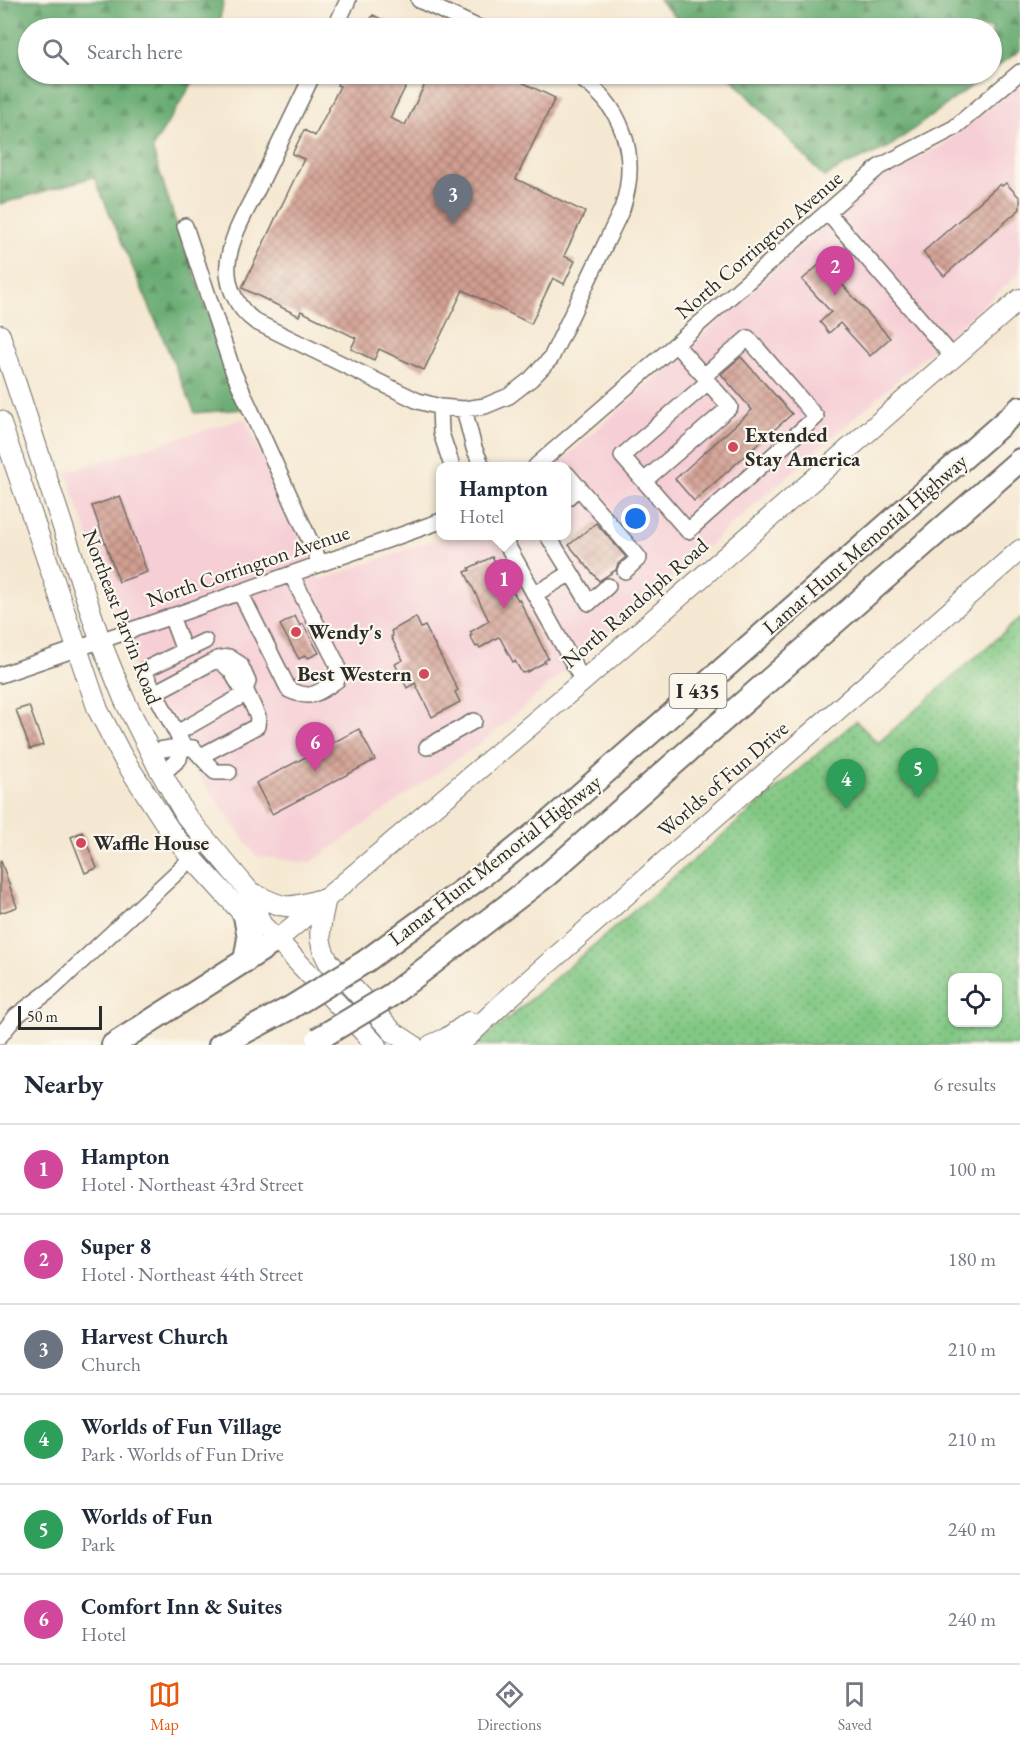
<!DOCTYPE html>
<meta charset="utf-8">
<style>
:root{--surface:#fff;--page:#f2f2f3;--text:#1f2937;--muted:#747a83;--line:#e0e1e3;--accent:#ea580c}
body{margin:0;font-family:"EB Garamond",serif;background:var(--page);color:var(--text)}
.controls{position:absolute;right:18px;bottom:18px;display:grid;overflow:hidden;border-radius:12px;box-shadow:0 2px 4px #0004}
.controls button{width:54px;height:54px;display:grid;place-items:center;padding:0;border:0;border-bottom:2px solid var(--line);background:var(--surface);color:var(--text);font:30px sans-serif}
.scale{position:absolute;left:18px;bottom:15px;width:84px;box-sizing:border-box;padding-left:6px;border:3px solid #2b2b2b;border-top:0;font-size:16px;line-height:21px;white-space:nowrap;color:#2b2b2b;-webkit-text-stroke:4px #fbf7ec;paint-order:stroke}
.you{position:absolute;left:636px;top:519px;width:21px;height:21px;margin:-15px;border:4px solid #fff;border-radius:50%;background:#1a73e8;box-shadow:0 0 0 9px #1a73e833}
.badge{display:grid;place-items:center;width:39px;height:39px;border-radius:50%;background:var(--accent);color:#fff;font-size:20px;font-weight:700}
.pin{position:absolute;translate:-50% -50px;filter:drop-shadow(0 2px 3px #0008)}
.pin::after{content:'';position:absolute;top:32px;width:21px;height:18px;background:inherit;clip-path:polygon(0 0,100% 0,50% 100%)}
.popup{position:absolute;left:436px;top:462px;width:135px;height:78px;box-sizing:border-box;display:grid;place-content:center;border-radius:12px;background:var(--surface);filter:drop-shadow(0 2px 4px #0005);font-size:20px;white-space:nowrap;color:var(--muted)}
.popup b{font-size:22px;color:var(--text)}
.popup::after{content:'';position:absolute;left:50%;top:100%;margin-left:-12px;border:12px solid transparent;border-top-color:var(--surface)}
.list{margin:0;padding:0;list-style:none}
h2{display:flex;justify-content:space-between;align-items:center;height:78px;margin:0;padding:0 24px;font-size:26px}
h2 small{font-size:20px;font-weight:400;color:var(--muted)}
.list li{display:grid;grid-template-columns:39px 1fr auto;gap:18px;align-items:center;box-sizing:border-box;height:90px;padding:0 24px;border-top:2px solid var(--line)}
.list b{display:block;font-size:22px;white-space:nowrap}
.list p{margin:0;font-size:20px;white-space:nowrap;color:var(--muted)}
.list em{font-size:20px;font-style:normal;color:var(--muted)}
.icon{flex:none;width:33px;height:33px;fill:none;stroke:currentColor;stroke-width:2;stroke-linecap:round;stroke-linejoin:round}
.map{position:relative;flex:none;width:1020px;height:1045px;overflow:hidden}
.search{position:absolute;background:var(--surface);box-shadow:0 2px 4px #0004;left:18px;right:18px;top:18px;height:66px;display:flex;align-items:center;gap:15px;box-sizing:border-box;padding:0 21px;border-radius:33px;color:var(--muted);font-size:22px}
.sheet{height:618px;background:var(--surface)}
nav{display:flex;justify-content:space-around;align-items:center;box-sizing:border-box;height:84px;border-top:2px solid var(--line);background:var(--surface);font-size:16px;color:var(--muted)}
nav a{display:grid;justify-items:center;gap:3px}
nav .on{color:var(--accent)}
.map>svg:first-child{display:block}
.built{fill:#f6cfd6}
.forest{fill:url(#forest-firs);stroke:#4a6c4e;stroke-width:1.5}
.park{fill:url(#park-dots);stroke:#567a58;stroke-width:1.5;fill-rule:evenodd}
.building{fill:url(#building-cross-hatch)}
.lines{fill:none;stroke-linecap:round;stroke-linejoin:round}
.minor-casing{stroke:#726d65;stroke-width:18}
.major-casing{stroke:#726d65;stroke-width:22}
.highway-casing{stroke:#726d65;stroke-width:26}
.minor{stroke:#fff;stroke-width:15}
.major{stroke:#fff;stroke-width:20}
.highway{stroke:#fff;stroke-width:22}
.highway-bridge-casing{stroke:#726d65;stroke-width:26;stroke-linecap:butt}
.highway-bridge{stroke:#fff;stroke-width:22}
.poi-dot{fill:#d1495b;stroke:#fbf7ec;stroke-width:2}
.labels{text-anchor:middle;stroke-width:4.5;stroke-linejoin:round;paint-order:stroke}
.shield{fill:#fbf7ec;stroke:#696865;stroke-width:1.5}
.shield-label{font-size:20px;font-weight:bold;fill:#2b2b2b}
.street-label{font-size:21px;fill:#2b2b2b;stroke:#fbf7ec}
.poi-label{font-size:21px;font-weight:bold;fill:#2b2b2b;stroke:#fbf7ec;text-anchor:start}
</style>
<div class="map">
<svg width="1020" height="1045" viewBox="0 0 1020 1045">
<defs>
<pattern id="forest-firs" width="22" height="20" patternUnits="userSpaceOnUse" patternTransform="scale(1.5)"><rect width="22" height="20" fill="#69ac72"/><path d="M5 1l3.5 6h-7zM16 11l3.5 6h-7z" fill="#578c5e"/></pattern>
<pattern id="park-dots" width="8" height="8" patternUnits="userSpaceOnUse" patternTransform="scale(1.5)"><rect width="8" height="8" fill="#82c884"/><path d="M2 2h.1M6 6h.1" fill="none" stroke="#6ba36c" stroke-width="1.8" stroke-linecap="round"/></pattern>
<pattern id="building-cross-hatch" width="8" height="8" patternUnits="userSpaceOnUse" patternTransform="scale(1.5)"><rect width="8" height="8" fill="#d29e91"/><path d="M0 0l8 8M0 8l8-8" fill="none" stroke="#ab8177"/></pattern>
</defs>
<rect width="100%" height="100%" fill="#fbf7ec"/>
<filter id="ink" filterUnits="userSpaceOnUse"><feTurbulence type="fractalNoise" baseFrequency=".0167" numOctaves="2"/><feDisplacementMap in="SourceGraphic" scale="12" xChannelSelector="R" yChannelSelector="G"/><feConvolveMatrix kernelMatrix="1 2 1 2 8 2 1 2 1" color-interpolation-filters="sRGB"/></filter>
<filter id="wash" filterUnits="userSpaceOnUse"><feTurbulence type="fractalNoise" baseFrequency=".008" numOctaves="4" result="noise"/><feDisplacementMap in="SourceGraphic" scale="24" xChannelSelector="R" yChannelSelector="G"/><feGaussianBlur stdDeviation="1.35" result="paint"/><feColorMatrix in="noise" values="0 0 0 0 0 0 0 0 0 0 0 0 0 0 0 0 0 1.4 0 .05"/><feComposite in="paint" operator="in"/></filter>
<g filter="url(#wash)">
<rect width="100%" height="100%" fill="#f5e8d2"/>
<!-- built -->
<path class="built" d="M1020 82V273L490 736 310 863 256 856 191 764 182 767 145 697 66 472 245 418 320 580 446 536H567V466H556L870 185 888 173 940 147Z"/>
<!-- forest -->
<path class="forest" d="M0 0H224L218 28H28V74H198L154 145 153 151 176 223 244 409 195 413 94 177 0 204Z
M659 0H1020V50L992 71V28H686Z
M728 74H988L889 147 846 165 824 177Z"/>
<!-- park -->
<path class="park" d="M1020 618V1045H477L856 721 878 743ZM952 978H998V1023H952Z"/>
<g id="blocks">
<!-- building -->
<path class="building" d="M373 15 399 28H366Z
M343 74H406L411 76 390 118 405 125 430 74H513L511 77 555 98 516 179 585 212 564 256 575 261 564 284 553 278 531 324 463 290 424 370 379 349 374 360 351 349 356 338 301 311 299 316 242 288 304 159 292 154 304 130 315 136 340 86 337 85Z
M1006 183 1020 198V209L944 276 923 252 1000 184 1002 186Z
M822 262 890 338 870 356 840 323 829 333 820 322 831 312 802 280Z
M741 357 792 414 694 501 675 479 752 410 721 374Z
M120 496 147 572 119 582 92 506Z
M596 523 626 557 618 564 616 570 599 581 569 545Z
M492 557 518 600 519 599 548 658 544 661 545 662 527 672 522 673 515 661 513 662 500 638 498 637 480 648 478 646 476 647 470 636 472 635 470 632 489 621 465 572 470 570 469 568Z
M295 616 300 626 303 624 319 653 308 658 306 655 299 659 280 625Z
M416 617 421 628 425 626 458 690 455 692 460 702 432 717 415 683 407 688 395 664 403 660 391 637 393 636 391 631Z
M29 706 43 745 30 749 16 710Z
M359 729 375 760 272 814 256 783Z
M82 832 97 868 85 873 71 837Z
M1 861 17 907 0 913V862Z"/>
</g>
</g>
<g filter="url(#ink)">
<use href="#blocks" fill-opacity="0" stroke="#726d65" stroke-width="1.5"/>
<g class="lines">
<!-- minor casing -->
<g class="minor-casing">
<path id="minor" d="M419 0 479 28
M335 28 348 0
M313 74C295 111 277 148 259 186 247 210 231 235 228 263 226 286 237 309 256 322L418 401 440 407 464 409 485 406 509 396 531 379 551 358 622 209C640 156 623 102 573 74
M827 212 953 357
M185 226 233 371 320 563
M676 345 704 376 748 338 816 417 688 531 622 456 708 382 704 376
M440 407 441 433 452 466
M464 409 474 448 482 466
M536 466 879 167 954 128 1020 72
M567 474 639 558 625 571
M644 481 730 407 708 382
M567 498 579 487
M502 536 583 681
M548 536 571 573
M240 592 289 690C312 700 317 694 337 680V664L291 574
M535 594 571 573 589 603 608 586
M171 616 184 651 146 669 145 674 184 747
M184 651 205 641
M218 659 229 657 240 664 248 682 245 689
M0 675 184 612 441 521
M154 693 218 659 231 671 240 686 247 693
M177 733 247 693 258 717 257 726 201 756
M427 747 474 721
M151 752C166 748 179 746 193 748L215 772H229
M162 774 179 759 181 749
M0 1036 16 1016 52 989 192 858"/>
</g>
<!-- major casing -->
<g class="major-casing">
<path id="major" d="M0 335 100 640 124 699 158 767 186 816 250 892 261 924
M0 421 98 710 123 758 169 829 192 858 245 916 261 924 277 940 376 1045
M250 892C282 907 283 911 318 900
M326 898C321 923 315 938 328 961L393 1032 413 1045
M277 940 583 681 1020 299
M431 1045 447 1038 469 1022
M459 1045 503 1003 1020 550"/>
</g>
<!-- highway casing -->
<g class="highway-casing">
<path id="highway" d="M245 961 249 938 245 916
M366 961 482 876 549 822 1020 408
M391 995 547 875 1020 460
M113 1045 277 940
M220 1045 290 1008"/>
</g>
<!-- minor -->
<use href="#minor" class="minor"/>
<!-- major -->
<use href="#major" class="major"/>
<!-- highway -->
<use href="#highway" class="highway"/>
<!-- highway-bridge casing -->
<g class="highway-bridge-casing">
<path id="highway-bridge" d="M290 1008 366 961
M318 1039 391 995"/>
</g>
<!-- highway-bridge -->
<use href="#highway-bridge" class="highway-bridge"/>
</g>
</g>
<!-- markers -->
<g class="poi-dot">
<circle cx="733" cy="447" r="6"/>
<circle cx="296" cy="632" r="6"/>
<circle cx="424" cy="674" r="6"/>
<circle cx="81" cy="843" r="6"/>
</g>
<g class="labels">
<!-- shield labels -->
<rect class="shield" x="669.5" y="674" width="57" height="34" rx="4.5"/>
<g class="shield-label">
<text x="698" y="698">I 435</text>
</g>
<!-- street labels -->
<g class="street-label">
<text transform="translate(759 245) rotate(-41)" y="7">North Corrington Avenue</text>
<text transform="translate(865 544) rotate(-41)" y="7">Lamar Hunt Memorial Highway</text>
<text transform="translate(248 566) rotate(-19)" y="7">North Corrington Avenue</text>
<text transform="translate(635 603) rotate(-41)" y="7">North Randolph Road</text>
<text transform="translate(122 617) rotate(69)" y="7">Northeast Parvin Road</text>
<text transform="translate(723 779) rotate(-41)" y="7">Worlds of Fun Drive</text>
<text transform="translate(495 860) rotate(-38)" y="7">Lamar Hunt Memorial Highway</text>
</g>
<!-- poi labels -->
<g class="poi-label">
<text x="745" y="442">Extended<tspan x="745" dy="24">Stay America</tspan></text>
<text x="308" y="639">Wendy's</text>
<text x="412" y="681" text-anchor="end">Best Western</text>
<text x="93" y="850">Waffle House</text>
</g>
</g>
</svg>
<div class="controls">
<button><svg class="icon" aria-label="locate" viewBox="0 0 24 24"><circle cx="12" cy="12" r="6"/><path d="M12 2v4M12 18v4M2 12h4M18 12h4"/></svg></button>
</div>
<div class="scale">50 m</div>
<div class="you"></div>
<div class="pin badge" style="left:504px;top:609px;background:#d1479c">1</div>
<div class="popup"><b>Hampton</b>Hotel</div>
<div class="pin badge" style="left:835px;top:296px;background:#d1479c">2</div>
<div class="pin badge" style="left:453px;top:224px;background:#6b7280">3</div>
<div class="pin badge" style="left:846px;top:809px;background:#2e9e5b">4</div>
<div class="pin badge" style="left:918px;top:798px;background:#2e9e5b">5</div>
<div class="pin badge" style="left:315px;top:772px;background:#d1479c">6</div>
<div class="search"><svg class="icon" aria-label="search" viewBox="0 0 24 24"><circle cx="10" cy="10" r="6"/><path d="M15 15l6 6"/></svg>Search here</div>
</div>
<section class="sheet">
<h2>Nearby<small>6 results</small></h2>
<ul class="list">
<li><span class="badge" style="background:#d1479c">1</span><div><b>Hampton</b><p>Hotel · Northeast 43rd Street</p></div><em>100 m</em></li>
<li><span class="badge" style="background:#d1479c">2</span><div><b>Super 8</b><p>Hotel · Northeast 44th Street</p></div><em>180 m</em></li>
<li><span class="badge" style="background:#6b7280">3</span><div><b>Harvest Church</b><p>Church</p></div><em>210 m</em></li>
<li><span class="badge" style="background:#2e9e5b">4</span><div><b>Worlds of Fun Village</b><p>Park · Worlds of Fun Drive</p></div><em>210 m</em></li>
<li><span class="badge" style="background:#2e9e5b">5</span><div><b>Worlds of Fun</b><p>Park</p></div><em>240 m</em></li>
<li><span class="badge" style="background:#d1479c">6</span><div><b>Comfort Inn &amp; Suites</b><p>Hotel</p></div><em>240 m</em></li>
</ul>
</section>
<nav>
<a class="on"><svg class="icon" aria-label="map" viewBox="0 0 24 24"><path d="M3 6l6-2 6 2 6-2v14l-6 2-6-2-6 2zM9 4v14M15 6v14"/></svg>Map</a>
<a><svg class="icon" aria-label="directions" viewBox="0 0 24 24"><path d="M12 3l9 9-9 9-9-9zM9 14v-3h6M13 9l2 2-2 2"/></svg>Directions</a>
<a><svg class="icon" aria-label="saved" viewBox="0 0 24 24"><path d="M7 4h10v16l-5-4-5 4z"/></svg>Saved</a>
</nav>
